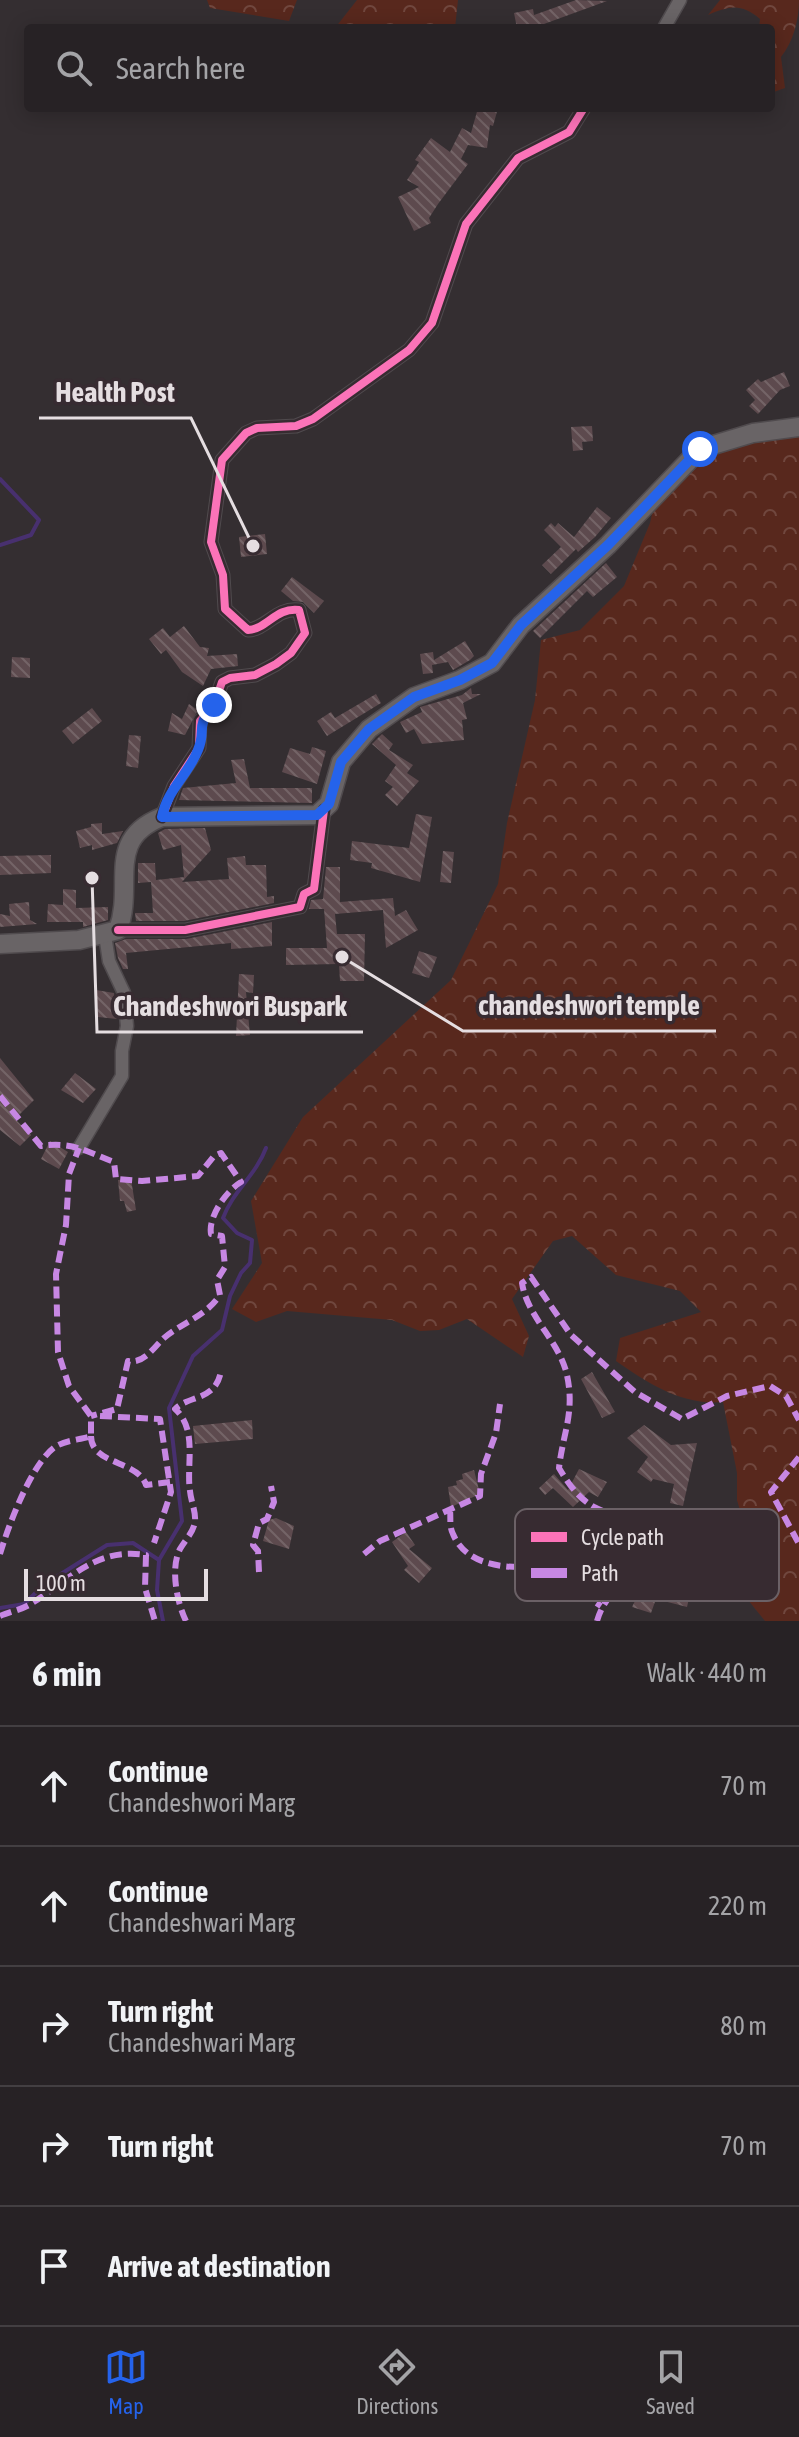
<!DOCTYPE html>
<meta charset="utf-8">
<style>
:root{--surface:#272225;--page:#2f2a2d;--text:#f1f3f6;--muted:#a4a4a7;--line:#433f42;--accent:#2563eb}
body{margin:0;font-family:"Asap Condensed",sans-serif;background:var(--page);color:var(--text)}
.scale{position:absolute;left:24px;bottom:20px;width:184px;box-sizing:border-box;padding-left:8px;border:4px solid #e5dee1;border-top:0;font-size:22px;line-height:28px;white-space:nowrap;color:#e5dee1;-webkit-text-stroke:6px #372b31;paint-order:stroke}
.stop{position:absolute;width:24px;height:24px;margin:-18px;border:6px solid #2563eb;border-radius:50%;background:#fff}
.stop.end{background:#2563eb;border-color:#fff;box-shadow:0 2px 8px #0008}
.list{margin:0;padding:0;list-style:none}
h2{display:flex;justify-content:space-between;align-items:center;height:104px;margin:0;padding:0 32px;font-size:34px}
h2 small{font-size:26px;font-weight:400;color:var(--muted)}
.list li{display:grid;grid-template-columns:52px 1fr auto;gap:24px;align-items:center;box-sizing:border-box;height:120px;padding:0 32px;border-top:2px solid var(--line)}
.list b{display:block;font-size:30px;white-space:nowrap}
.list p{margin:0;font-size:26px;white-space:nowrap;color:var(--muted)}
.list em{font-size:26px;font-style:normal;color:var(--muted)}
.icon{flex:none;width:44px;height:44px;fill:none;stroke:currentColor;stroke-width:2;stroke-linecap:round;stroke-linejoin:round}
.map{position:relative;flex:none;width:799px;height:1621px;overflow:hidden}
.search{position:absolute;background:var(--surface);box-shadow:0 4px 20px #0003;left:24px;right:24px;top:24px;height:88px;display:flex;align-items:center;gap:20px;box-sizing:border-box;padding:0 28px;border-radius:8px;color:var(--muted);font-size:30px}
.sheet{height:704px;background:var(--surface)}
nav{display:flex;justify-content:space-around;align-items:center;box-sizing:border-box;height:112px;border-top:2px solid var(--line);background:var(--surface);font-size:22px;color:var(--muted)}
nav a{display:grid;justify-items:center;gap:4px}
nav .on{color:var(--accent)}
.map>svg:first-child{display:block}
.forest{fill:url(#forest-crowns)}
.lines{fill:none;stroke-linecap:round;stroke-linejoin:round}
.stream{stroke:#48306f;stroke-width:4}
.building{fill:url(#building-back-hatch)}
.street-casing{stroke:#504b4e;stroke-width:15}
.secondary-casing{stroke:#504b4e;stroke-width:21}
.street{stroke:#696466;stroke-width:12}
.secondary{stroke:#696466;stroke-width:18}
.quiet{stroke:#c787e3;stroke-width:6;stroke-dasharray:12 6;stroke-linecap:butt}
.cycleway-casing{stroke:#372b31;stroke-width:13}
.cycleway{stroke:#fb73b8;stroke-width:8}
.route{stroke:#2563eb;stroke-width:10}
.key{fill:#372b31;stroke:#6b6166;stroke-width:2}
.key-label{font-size:22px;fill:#e5dee1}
.leader{fill:none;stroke:#e5dee1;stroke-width:3}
.callout-dot{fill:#e5dee1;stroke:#372b31;stroke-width:3}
.callout-label{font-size:28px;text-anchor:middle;font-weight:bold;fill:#e5dee1;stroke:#372b31;stroke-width:7;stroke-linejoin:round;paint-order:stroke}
</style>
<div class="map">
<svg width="799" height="1621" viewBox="0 0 799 1621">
<defs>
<pattern id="forest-crowns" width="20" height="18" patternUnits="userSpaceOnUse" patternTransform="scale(2)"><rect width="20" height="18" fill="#58281d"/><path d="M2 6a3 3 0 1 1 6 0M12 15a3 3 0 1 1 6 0" fill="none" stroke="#70473e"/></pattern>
<pattern id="building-back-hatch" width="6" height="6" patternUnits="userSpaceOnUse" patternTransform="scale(2)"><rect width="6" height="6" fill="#5d4a4e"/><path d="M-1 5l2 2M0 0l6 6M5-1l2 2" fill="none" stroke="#746467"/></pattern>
</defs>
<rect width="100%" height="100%" fill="#342e31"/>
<!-- forest -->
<path class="forest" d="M207 0H297L289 21 210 8Z
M357 0H458L455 28H335Z
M720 0H799C799 20 793 42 781 57L785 88 771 93V28H759L760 19C741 3 730 6 708 15Z
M799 431V1621H765L740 1590 747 1534 737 1500V1473L723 1402C683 1406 647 1383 616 1361L620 1338 701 1312 680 1291 616 1275 572 1236 553 1241 512 1299 529 1336 523 1357 467 1319 439 1330 420 1331 392 1320 287 1311 256 1322 232 1309 262 1263 251 1201 303 1117 451 980 498 884 507 823 535 700 541 640 580 630 624 586 650 523 655 501 710 448Z"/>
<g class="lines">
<!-- stream -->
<path class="stream" d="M0 479 39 520 31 535 0 545
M0 1608 24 1604 45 1584 107 1545 133 1543 159 1560
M163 1621 157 1590 159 1560 182 1521 169 1408 193 1356 222 1330 230 1296 241 1273 250 1263 252 1240 237 1233 223 1218C233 1191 256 1175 266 1148"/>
</g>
<!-- building -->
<path class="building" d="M576 0 607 1 533 28H517L514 13 533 9 534 15Z
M478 108H498L493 126 490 125 487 148 468 145 461 159 468 164 438 204 429 218 431 223 414 231 398 197 419 187 407 180 419 162 415 160 431 138 450 152 462 128 471 133Z
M784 372 790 386 780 390 758 414 749 406 755 400 746 390 758 379 761 382Z
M592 426 593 441 582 442 583 450 573 451 571 427Z
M597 507 611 518 595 537 578 552 576 549 551 574 542 565 561 547 544 530 551 523 555 527 558 523 574 537Z
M265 534 267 554 241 557 239 537Z
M606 563 617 577 593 597 587 591 540 638 533 631Z
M292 577 324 601 314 613 303 602 293 601 281 591Z
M184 626 200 647 209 648 207 656 237 654 238 666 211 669 203 686 182 672 166 650 161 654 149 639 163 628 170 637Z
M465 641 474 656 470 660 453 670 448 662 432 665 433 673 423 674 420 654 433 652 434 660Z
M12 657 30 658V678L11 677Z
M471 688 472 694H481L463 703 467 719 462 720 464 740 422 744 414 729 406 733 400 722 422 712 420 707 462 695Z
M376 694 381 703 327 736 317 721 331 712 335 718Z
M189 704 198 710 185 735 168 731 172 713 182 719Z
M92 708 102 721 73 744 62 731Z
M382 734 393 744 389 750 413 765 407 773 419 781 397 806 385 795 393 787 385 781 396 765 372 744Z
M129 735 141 736 138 768 126 766Z
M312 747 326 751 317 784 282 772 290 748 310 754Z
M244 759 250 788H312V803L179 800 183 788 236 783 231 760Z
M416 814 432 817 420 882 371 868 372 863 350 860 352 841 409 848Z
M102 823V834L123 831 117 843 92 850V845L80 848 76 831 91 827V824Z
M205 828 211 850 182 882 229 879 227 858 245 856 246 865H266L267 897 274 896V903L184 921H136L135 913H153L151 882 138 883V863H155L156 880 184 877 181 845 163 850 158 833 165 829Z
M443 851 454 852 451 883 440 882Z
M51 855V873L0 875V856Z
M326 867H340V902L393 898 395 916 406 910 418 930 386 948 383 910 335 914 337 934H365L364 981H340L339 964 286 965V948H327L324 909H309L311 900 323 899Z
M63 889 76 890V908L108 907V920L83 927V922H47L48 904 63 905Z
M29 902 30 920 37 924 0 927V914L10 916 9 904Z
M272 922V946L231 949V943L126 953 128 969H123L118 958 115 943 126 939H186Z
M419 951 437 957 429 978 412 973Z
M239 974 254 975 253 993 246 992 250 1035 236 1036Z
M96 990 114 993 117 1019 98 1017Z
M0 1058 34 1100 15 1119 31 1135 20 1146 0 1130Z
M75 1073 96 1089 83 1103 61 1090Z
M50 1141 68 1152 59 1169 41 1159Z
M131 1179 136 1210 127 1212 124 1201H120L118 1180Z
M592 1372 615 1412 602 1418 581 1379Z
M252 1420 253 1439 195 1444 193 1426Z
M644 1425 671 1445 697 1443 683 1506 670 1503 674 1484 653 1479 651 1482 637 1472 648 1457 627 1438Z
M579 1469 607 1482 598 1497 589 1492 573 1507 553 1488 545 1495 539 1488 554 1474 568 1490Z
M474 1470 480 1494 451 1507 448 1487 457 1485 456 1481 463 1479 462 1474Z
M276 1518 294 1526 289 1549 263 1541 269 1520Z
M406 1532 415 1545 409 1549 432 1568 419 1583 404 1570 408 1566 392 1542Z
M646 1579 690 1594 687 1607 656 1599 651 1613 632 1607Z"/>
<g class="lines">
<!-- street casing -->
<g class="street-casing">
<path id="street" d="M664 28 680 0
M162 817 174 786 199 748 200 721 214 705 222 682 230 678 255 675 276 664 291 653 305 633 299 610C276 607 267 629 248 630L225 609 223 575 211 542 222 460 246 433 257 428 296 426 313 419 409 350 432 323 466 224 518 158 569 132 584 108
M118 930H185L300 907 304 894 314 889 324 810
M79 1148 122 1076V1051L127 1026 124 993 109 961 105 935"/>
</g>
<!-- secondary casing -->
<g class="secondary-casing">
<path id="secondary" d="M0 944 79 940 118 930C135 884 104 840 162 817L317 815 329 804 341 762 369 729 414 697 460 680 492 663 521 625 608 545 700 449 753 433 799 427"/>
</g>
<!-- street -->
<use href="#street" class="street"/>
<!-- secondary -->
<use href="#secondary" class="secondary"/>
<!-- quiet -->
<path class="quiet" d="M0 1096 41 1146C72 1141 87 1152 114 1162L116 1179 142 1181 198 1176 214 1156 221 1153 241 1182C226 1191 208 1217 211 1234L222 1236 225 1267 217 1280 220 1295C205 1317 183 1322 164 1338 153 1348 144 1364 128 1361L117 1409 91 1416
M100 1416 160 1419 171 1492 154 1543
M91 1436C91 1465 138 1460 146 1485L170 1482
M799 1457 771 1492 799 1544
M450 1510C451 1519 449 1526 453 1534 467 1568 511 1569 542 1566 561 1563 571 1557 591 1565L598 1584 595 1602 601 1606
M0 1554C8 1527 31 1464 55 1447 65 1440 80 1440 91 1436V1416L69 1386 58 1352 56 1274 66 1225 69 1174 79 1148
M364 1554 380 1541 480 1496 481 1474 496 1433 500 1404
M259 1572 258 1551 253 1545 259 1523 267 1519 274 1502 271 1486
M0 1616C9 1612 20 1610 29 1605 70 1580 95 1547 146 1555L145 1588 155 1621
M186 1621C177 1603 170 1568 180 1549 185 1540 193 1533 195 1522 196 1511 191 1502 190 1491 186 1465 198 1429 175 1409 189 1395 216 1401 221 1371
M597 1621C608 1582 643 1582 639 1532 626 1516 611 1516 594 1507 578 1498 568 1483 559 1468 563 1432 576 1411 566 1371 557 1339 527 1316 522 1283L531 1277 571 1335 635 1392 682 1419 727 1396 770 1386 786 1396 799 1420"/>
<!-- cycleway casing -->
<g class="cycleway-casing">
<path id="cycleway" d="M162 817 174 786 199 748 200 721 214 705 222 682 230 678 255 675 276 664 291 653 305 633 299 610C276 607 267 629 248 630L225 609 223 575 211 542 222 460 246 433 257 428 296 426 313 419 409 350 432 323 466 224 518 158 569 132 584 108
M118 930H185L300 907 304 894 314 889 324 810"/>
</g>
<!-- cycleway -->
<use href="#cycleway" class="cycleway"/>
</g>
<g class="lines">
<!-- route -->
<path class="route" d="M214 705C194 728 207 729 198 750 188 775 167 790 162 817L317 815 329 804 341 762 369 729 414 697 460 680 492 663 521 625 608 545 700 449"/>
</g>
<!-- legend -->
<rect x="515" y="1509" width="264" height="92" rx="12" class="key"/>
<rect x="531" y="1532" width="36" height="10" fill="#fb73b8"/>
<rect x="531" y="1568" width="36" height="10" fill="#c787e3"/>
<g class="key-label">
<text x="581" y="1545">Cycle path</text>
<text x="581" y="1581">Path</text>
</g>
<!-- callouts -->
<path class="leader" d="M253 546L191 418H39M342 957L463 1031H716M92 878L97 1032H363"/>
<g class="callout-dot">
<circle cx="253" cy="546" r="8"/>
<circle cx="342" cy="957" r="8"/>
<circle cx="92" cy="878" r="8"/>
</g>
<g class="callout-label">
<text x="115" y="402">Health Post</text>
<text x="589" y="1015">chandeshwori temple</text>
<text x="230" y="1016">Chandeshwori Buspark</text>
</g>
</svg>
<div class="scale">100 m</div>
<div class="stop" style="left:700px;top:449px"></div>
<div class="stop end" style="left:214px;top:705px"></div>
<div class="search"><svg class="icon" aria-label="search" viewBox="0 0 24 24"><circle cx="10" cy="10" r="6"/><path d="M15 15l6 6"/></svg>Search here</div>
</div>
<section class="sheet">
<h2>6 min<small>Walk · 440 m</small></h2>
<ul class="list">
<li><svg class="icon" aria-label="ahead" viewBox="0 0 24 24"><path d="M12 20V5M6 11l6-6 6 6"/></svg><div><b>Continue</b><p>Chandeshwori Marg</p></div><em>70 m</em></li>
<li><svg class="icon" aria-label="ahead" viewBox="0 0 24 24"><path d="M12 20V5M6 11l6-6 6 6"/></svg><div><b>Continue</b><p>Chandeshwari Marg</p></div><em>220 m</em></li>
<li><svg class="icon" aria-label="right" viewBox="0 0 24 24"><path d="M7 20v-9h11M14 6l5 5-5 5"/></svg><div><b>Turn right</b><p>Chandeshwari Marg</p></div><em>80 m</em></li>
<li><svg class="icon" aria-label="right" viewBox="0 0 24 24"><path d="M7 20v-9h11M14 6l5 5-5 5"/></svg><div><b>Turn right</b></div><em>70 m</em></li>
<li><svg class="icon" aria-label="arrive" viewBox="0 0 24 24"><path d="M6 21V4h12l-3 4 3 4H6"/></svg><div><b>Arrive at destination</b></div></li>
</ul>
</section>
<nav>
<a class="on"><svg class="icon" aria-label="map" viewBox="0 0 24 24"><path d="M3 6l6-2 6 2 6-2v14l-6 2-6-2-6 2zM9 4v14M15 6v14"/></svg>Map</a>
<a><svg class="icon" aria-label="directions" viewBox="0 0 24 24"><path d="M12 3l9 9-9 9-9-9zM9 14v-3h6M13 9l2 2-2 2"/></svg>Directions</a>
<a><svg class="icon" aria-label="saved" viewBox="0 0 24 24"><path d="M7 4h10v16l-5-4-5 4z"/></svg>Saved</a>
</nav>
